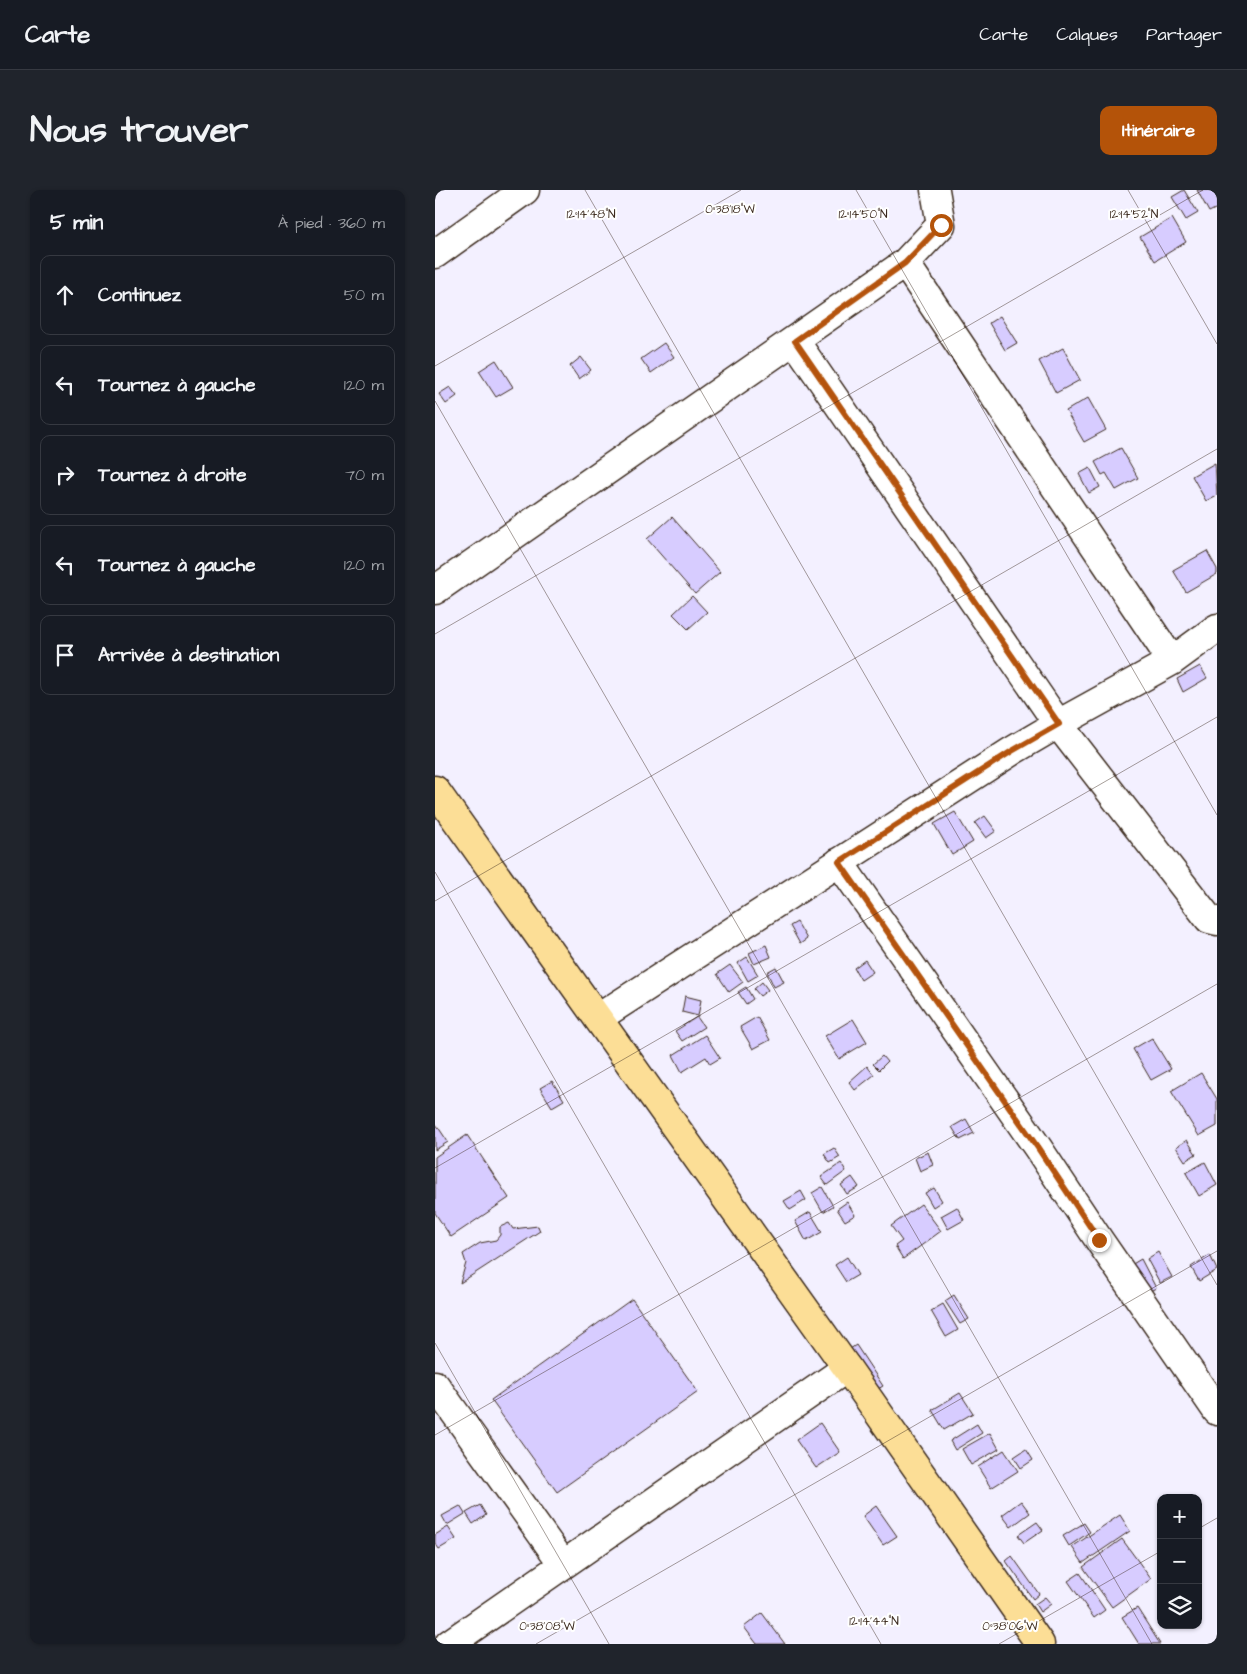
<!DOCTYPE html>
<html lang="fr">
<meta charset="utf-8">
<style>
:root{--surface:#171b24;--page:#20242c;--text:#f1f3f6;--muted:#9ea1a6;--line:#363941;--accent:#b45309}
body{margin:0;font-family:"Architects Daughter",sans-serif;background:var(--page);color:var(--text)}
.controls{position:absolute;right:15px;bottom:15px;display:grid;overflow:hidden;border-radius:10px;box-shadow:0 1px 4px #0004}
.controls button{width:45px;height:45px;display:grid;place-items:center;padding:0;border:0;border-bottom:1px solid var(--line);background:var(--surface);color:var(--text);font:25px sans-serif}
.stop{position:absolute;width:15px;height:15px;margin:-11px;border:4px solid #b45309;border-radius:50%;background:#fff}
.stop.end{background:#b45309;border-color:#fff;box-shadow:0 1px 5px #0008}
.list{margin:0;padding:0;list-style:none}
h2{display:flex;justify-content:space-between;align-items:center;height:65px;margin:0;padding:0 20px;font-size:21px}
h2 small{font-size:16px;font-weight:400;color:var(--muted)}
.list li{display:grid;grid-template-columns:32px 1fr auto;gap:15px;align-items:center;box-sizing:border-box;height:80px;margin:0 10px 10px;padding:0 10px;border:1px solid var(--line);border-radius:10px}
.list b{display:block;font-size:19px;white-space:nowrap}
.list em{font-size:16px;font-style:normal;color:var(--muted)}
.icon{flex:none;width:28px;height:28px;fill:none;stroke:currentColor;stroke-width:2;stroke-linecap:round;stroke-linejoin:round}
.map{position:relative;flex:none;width:782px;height:1454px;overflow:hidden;border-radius:10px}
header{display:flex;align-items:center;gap:30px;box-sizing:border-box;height:70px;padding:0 25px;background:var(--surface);border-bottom:1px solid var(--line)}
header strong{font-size:24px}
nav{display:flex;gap:28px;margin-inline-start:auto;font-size:18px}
.intro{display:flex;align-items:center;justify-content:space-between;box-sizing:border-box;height:120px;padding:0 30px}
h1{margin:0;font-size:35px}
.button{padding:12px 22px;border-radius:10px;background:var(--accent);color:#fff;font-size:18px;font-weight:700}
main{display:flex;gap:30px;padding:0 30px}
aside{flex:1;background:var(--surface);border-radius:10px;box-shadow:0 1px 4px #0004}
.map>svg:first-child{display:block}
.building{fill:#d7ccff;stroke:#3b2a1e}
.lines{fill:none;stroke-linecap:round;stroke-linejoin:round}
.minor-casing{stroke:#3b2a1e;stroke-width:31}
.highway-casing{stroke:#3b2a1e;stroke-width:31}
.minor{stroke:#fff;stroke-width:28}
.highway{stroke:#fcde96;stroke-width:28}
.route{stroke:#b45309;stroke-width:6}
.ticks{fill:none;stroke:#3b2a1e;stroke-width:1;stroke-opacity:0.45}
.ticks-label{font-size:12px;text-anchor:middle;fill:#3b2a1e;stroke:#fff;stroke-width:4;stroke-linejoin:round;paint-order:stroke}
</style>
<header>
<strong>Carte</strong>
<nav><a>Carte</a><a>Calques</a><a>Partager</a></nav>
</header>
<div class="intro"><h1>Nous trouver</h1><a class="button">Itinéraire</a></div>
<main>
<aside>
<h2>5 min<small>À pied · 360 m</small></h2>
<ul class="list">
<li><svg class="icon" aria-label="ahead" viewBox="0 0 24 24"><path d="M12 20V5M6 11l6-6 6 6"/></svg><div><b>Continuez</b></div><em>50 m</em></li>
<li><svg class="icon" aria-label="left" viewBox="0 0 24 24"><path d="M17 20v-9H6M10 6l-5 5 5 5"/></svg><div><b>Tournez à gauche</b></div><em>120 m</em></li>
<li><svg class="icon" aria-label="right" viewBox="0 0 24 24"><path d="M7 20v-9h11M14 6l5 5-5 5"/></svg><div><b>Tournez à droite</b></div><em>70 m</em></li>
<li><svg class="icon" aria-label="left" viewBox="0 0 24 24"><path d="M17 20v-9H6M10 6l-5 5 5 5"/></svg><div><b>Tournez à gauche</b></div><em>120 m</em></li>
<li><svg class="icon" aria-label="arrive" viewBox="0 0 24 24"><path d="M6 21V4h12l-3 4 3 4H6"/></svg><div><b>Arrivée à destination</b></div></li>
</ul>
</aside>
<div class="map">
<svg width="782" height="1454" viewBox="0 0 782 1454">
<rect width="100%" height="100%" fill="#f3f0ff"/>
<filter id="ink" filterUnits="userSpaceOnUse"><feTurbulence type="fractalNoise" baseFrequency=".02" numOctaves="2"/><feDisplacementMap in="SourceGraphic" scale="10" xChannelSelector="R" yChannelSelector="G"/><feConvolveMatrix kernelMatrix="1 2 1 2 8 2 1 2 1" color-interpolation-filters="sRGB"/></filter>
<g filter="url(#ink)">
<!-- building -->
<path class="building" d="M749 0 763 23 751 30 737 7Z
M762 0H782V18L774 22Z
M737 28 751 52 720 71 705 47Z
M565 126 582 153 570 160 554 133Z
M229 153 239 167 216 183 206 169Z
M628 158 645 190 621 203 604 171Z
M146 167 156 180 144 189 135 176Z
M61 170 78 197 61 207 44 181Z
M15 197 22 206 11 214 4 204Z
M653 208 671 240 649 252 631 221Z
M686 258 703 288 681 300 671 283 667 285 660 272Z
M780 273 782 305 771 311 757 286Z
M655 278 665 297 654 303 644 284Z
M237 327 285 382 260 404 212 349Z
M772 361 782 379V384L751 402 738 380Z
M257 406 272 422 253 439 238 424Z
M765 476 772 488 748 502 742 489Z
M520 622 538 652 517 665 499 634Z
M550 626 561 641 551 648 540 633Z
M362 732 372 749 365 754 355 736Z
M331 755 336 767 319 774 314 763Z
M312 767 323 785 313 791 303 773Z
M430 770 438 782 426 790 419 778Z
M295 775 308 792 294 802 282 784Z
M341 777 349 792 339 797 332 782Z
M327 792 333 800 325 806 319 799Z
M311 797 318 809 311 814 303 802Z
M250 806 266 810 263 826 247 822Z
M262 827 269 837 247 851 240 841Z
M322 827 335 850 318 859 305 837Z
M418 829 432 852 404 869 390 846Z
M270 845 285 868 275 874 271 867 247 882 238 865Z
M717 848 736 879 716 890 698 859Z
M447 866 452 872 444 880 438 874Z
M432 876 439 885 420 900 414 892Z
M766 883 782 909V936L764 946 736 901Z
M117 891 129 910 117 917 105 898Z
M531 929 539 943 525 950 517 937Z
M1 934 13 952 0 960V935Z
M32 945 74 1008 16 1047 0 1023V967Z
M752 950 761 964 750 971 741 957Z
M399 958 405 967 395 973 389 964Z
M493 962 498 975 485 981 480 968Z
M770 972 782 995 764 1006 751 983Z
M406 973 411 981 392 995 386 987Z
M417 987 424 997 412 1004 406 995Z
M387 997 398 1016 388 1022 377 1003Z
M499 998 507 1011 498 1017 490 1003Z
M366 1001 371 1010 355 1020 349 1011Z
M412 1012 420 1025 410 1031 402 1019Z
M486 1014 506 1041 468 1069 460 1056 467 1051 456 1036Z
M522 1017 529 1030 513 1039 506 1026Z
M375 1022 387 1042 371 1051 360 1031Z
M74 1033 78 1039 103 1036 105 1041 25 1093 31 1073 28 1064 45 1053 61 1050 65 1045V1037Z
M723 1062 737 1087 725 1093 712 1069Z
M775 1065 782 1080 764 1091 756 1077Z
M412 1067 423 1085 411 1092 400 1075Z
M706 1069 721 1098 711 1103 696 1075Z
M519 1105 534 1129 525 1134 510 1111Z
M197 1109 263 1202 122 1302 56 1210Z
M508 1114 523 1140 511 1147 496 1121Z
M421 1155 448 1196 438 1202 412 1161Z
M525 1203 538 1223 509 1240 497 1220Z
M385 1233 405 1262 381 1278 361 1250Z
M542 1234 547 1243 520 1260 515 1251Z
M555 1243 564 1259 536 1275 527 1259Z
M591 1259 598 1270 586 1278 579 1267Z
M569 1260 583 1281 556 1298 543 1277Z
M586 1311 595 1323 576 1337 567 1325Z
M45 1315 51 1325 38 1334 31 1323Z
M25 1316 30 1324 12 1335 7 1326Z
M441 1316 462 1346 448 1355 428 1326Z
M685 1325 695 1341 648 1373 637 1357Z
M602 1332 608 1340 589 1353 583 1345Z
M649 1333 655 1342 634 1356 628 1346Z
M13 1337 21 1349 4 1359 0 1353V1345Z
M687 1349 716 1389 677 1417 648 1377Z
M577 1366 604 1404 598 1409 571 1371Z
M645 1383 670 1420 659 1428 633 1391Z
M610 1407 616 1414 605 1422 600 1414Z
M702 1418 725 1454H704L687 1427Z
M327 1423 350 1454H322L309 1437Z"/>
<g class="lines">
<!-- minor casing -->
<g class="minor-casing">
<path id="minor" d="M0 64 90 0
M470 73 737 471
M360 151 623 534 737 471 782 438
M0 400 470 73 506 35 500 0
M404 672 603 958 664 1050 782 1221
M163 828 577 561 623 534 774 729 782 731
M0 1195 128 1374
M14 1454 412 1178"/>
</g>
<!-- highway casing -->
<g class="highway-casing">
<path id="highway" d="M0 600 412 1178 605 1454"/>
</g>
<!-- minor -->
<use href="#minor" class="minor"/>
<!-- highway -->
<use href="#highway" class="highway"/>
</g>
</g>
<g class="lines" filter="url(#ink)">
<!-- route -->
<path class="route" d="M506 35 470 73 360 151 624 534 577 561 404 672 603 958 664 1050"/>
</g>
<!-- ticks -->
<path class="ticks" d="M150 0 782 1095M421 0 782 625M693 0 782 154M0 176 306 0M0 211 717 1454M0 444 768 0M0 682 446 1454M0 711 782 259M0 978 782 527M0 1153 174 1454M0 1245 782 794M763 1339 782 1328M101 1454 782 1061M564 1454 726 1361"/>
<g class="ticks-label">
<text x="295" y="23">0°38'18"W</text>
<text x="156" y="28">12°14'48"N</text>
<text x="428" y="28">12°14'50"N</text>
<text x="699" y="28">12°14'52"N</text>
<text x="439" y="1435">12°14'44"N</text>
<text x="112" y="1440">0°38'08"W</text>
<text x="575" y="1440">0°38'06"W</text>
</g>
</svg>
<div class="controls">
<button>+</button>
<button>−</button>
<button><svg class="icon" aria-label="layers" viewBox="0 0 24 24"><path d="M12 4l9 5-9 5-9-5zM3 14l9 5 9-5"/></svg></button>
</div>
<div class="stop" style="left:506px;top:35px"></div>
<div class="stop end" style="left:664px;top:1050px"></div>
</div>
</main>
